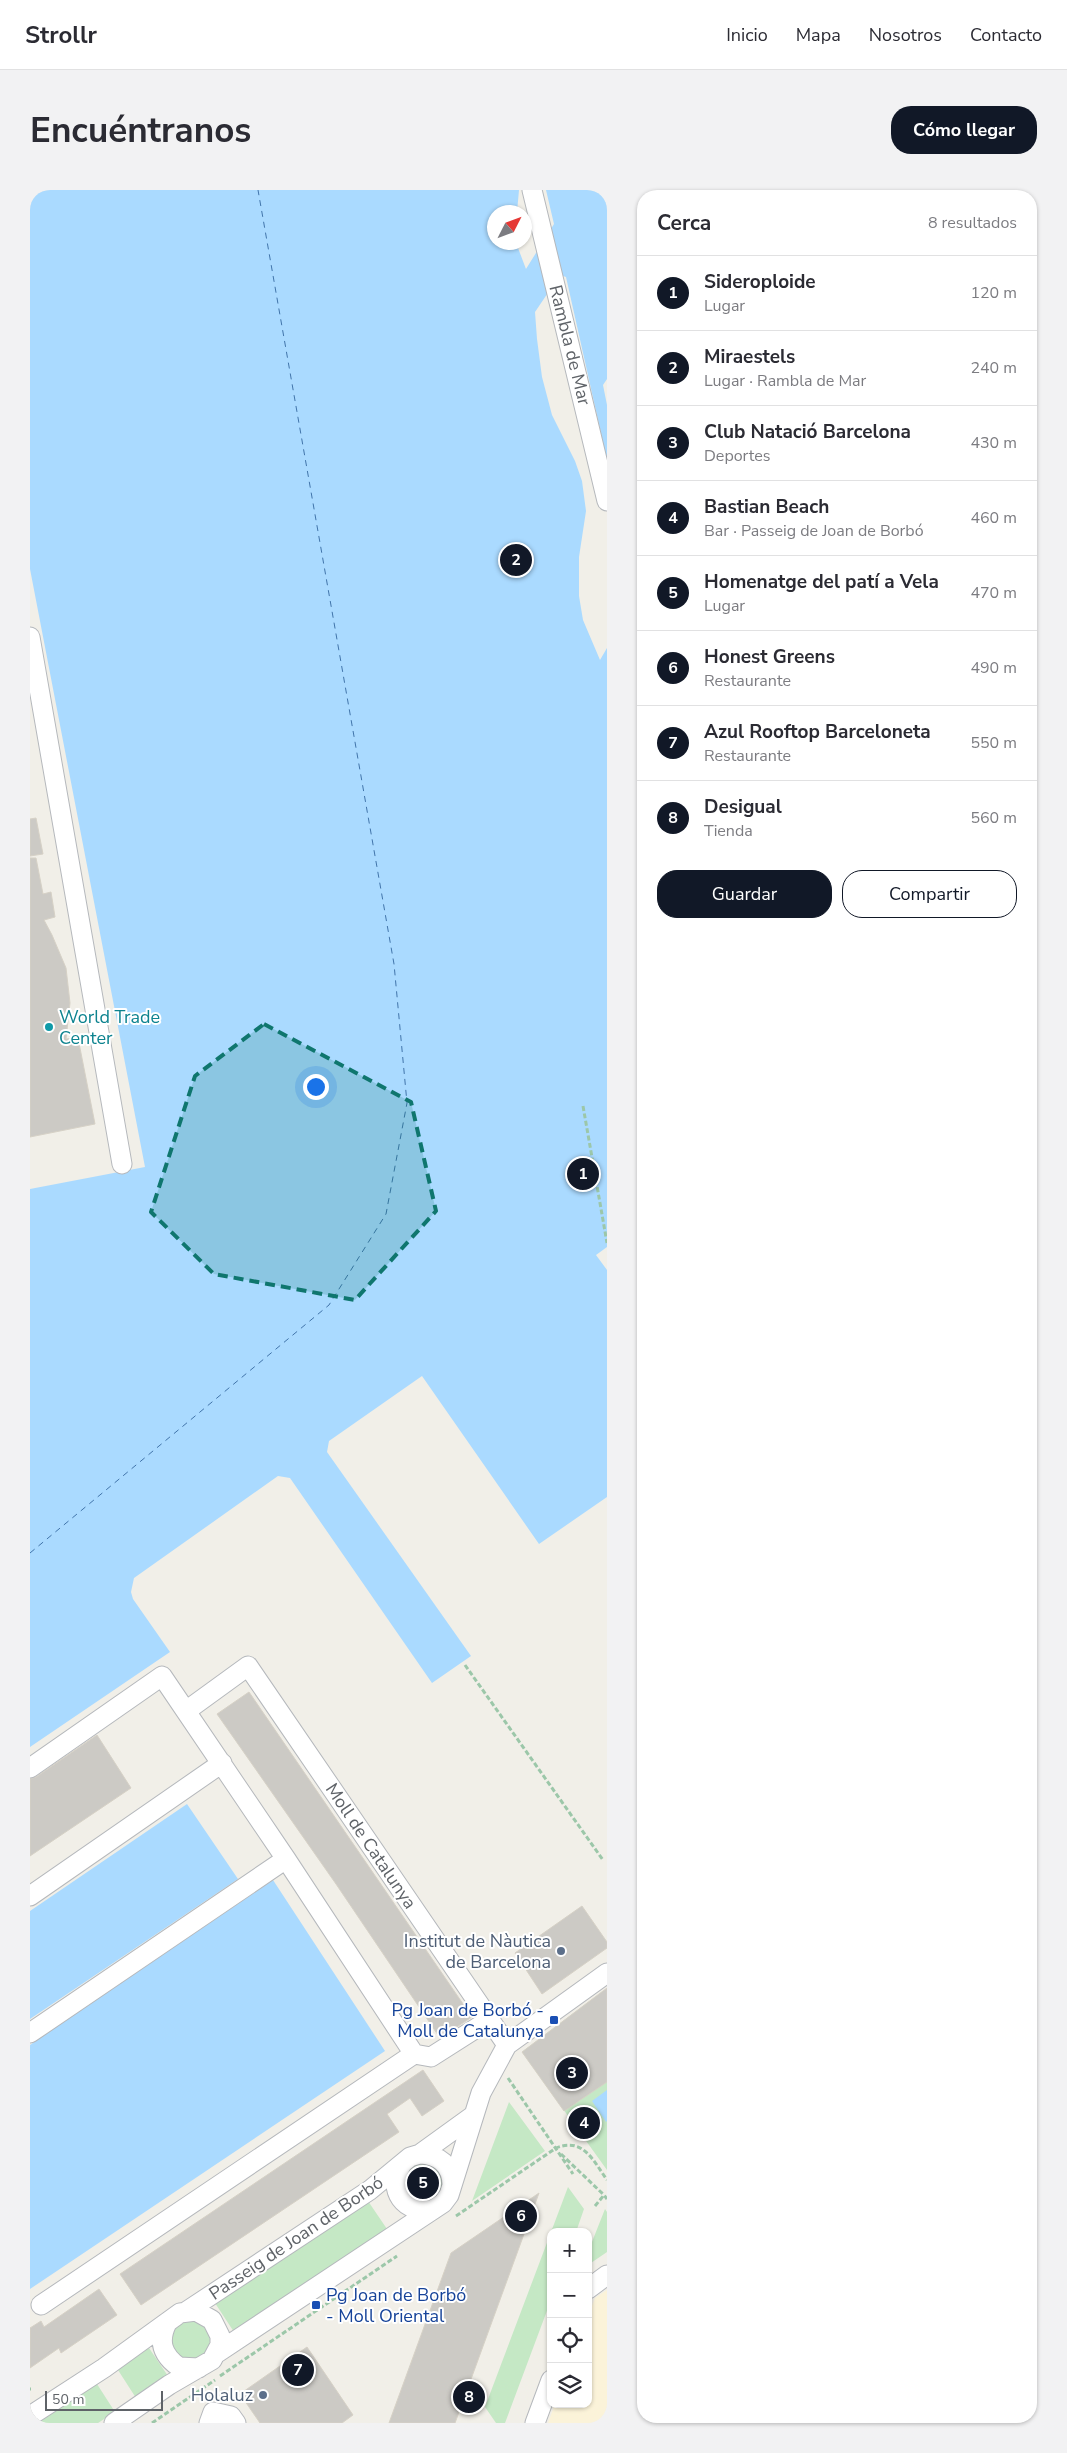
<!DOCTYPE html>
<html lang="es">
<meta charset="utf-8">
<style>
:root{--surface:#fff;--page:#f2f2f3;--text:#2b2b33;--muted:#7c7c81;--line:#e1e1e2;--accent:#111827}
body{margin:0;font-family:"Nunito Sans",sans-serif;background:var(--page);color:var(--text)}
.controls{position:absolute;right:15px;bottom:15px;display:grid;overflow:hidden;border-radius:10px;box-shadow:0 1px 4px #0004}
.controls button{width:45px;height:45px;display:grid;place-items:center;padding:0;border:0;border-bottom:1px solid var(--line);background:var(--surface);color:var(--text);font:25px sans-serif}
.compass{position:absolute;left:457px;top:15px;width:45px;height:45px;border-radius:50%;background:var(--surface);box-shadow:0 1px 4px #0004;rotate:48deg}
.scale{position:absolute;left:15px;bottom:12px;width:118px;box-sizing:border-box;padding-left:5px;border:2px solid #5f6368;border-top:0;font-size:14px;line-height:18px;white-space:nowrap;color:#5f6368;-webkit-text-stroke:4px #fff;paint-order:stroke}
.you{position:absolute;left:285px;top:896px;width:18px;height:18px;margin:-12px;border:4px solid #fff;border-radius:50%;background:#1a73e8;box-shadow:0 0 0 8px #1a73e833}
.badge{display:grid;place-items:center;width:32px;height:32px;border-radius:50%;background:var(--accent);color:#fff;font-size:16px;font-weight:700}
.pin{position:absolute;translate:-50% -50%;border:2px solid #fff;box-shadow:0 1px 5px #0006}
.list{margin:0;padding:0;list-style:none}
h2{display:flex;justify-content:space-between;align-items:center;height:65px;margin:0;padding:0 20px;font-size:21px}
h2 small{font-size:16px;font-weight:400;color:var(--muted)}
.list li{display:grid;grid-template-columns:32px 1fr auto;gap:15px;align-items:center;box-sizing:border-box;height:75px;padding:0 20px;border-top:1px solid var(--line)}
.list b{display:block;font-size:19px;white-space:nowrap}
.list p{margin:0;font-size:16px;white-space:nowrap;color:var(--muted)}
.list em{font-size:16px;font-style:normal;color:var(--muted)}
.actions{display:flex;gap:10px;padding:15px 20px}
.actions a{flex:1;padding:11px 0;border:1px solid var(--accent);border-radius:20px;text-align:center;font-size:18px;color:var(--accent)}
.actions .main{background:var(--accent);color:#fff}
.icon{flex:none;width:28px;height:28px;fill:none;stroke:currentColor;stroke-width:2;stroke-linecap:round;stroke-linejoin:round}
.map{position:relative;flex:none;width:577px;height:2233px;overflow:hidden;border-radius:20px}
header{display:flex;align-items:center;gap:30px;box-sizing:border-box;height:70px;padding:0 25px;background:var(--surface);border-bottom:1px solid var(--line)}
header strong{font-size:24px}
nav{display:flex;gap:28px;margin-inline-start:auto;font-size:18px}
.intro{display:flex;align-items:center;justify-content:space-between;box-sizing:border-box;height:120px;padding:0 30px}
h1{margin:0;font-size:35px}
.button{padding:12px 22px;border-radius:20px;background:var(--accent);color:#fff;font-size:18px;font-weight:700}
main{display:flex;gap:30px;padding:0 30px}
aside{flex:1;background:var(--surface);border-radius:20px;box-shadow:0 1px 4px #0004}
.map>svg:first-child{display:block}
.green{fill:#c5e8c5}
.sand{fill:#fbf3d9}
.water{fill:#aadaff;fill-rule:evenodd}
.pier{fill:#f1efe8}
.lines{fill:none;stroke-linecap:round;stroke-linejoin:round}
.ferry{stroke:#4174aa;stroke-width:1;stroke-dasharray:6 5;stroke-linecap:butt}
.building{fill:#cccac5;stroke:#d6d1c6}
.minor-casing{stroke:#b5b8bc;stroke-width:21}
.path{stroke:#9cc7a9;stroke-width:3;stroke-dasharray:5 2.5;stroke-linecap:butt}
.minor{stroke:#fff;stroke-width:19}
.marked{fill:#0f766e;fill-opacity:0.2;stroke:#0f766e;stroke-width:4;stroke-dasharray:10 6;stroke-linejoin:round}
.culture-dot{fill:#0f9aa8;stroke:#fff;stroke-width:2}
.service-dot{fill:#5c6f8a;stroke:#fff;stroke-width:2}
.transit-dot{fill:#1a4fb4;stroke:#fff;stroke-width:2}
.labels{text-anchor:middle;stroke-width:4;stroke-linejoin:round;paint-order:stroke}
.street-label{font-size:18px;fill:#5f6368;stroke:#fff}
.culture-label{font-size:18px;fill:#0d838f;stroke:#fff;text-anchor:start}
.service-label{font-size:18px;fill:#4e5e75;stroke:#fff;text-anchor:end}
.transit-label{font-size:18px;fill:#164399;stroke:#fff;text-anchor:end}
</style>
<header>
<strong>Strollr</strong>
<nav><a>Inicio</a><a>Mapa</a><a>Nosotros</a><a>Contacto</a></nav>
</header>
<div class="intro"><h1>Encuéntranos</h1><a class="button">Cómo llegar</a></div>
<main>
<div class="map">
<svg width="577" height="2233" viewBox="0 0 577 2233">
<rect width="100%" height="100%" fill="#f1efe8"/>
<!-- green -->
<path class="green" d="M573 1801 577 1806V1980L492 1862Z
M479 1912 515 1961 442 2011Z
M375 1993a19 19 0 1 1 38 0a19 19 0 1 1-38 0Z
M538 1997 554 2019 546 2042H521V2110L475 2233H466L455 2217Z
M338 2011 357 2039 204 2142 185 2113Z
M575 2019 577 2022V2062L558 2075V2062Z
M140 2150a20 20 0 1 1 40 0a20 20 0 1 1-40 0Z
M119 2158 138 2186 106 2208 88 2180Z
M67 2194 85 2222 68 2233H8Z"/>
<!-- sand -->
<path class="sand" d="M577 2100V2233H518L525 2214H558V2126L565 2108Z"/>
<!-- water -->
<path class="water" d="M0 0H577V189L573 195 577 215V1057L566 1065 577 1080V1307L509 1354 392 1186 299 1251 297 1262 441 1466 402 1493 260 1288 248 1286 104 1388 101 1402 103 1409 140 1462 0 1557V999L115 977 0 379ZM464 22H494V52H464Z
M157 1614 208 1689 0 1829V1721Z
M243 1690 355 1861 0 2099V1855Z
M577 1900V1931L576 1932 562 1911Z"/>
<!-- pier -->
<path class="pier" d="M489 0H516L524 34 496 79 488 58V53L494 52V22H487Z
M530 85 536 87 577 270V458L570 470 553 430 549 406V367L556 321 552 291 545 271 522 225 512 187 507 149 505 122Z"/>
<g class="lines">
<!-- ferry -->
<path class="ferry" d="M0 1363 299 1115 356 1024 377 913 364 774 228 0"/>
</g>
<!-- building -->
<path class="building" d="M6 628 13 664 0 666V629Z
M0 668H6L13 704 21 702 25 727 14 730 22 745 36 778 40 813 36 849 48 848 65 934 0 947Z
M219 1502 442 1827 410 1848 306 1694 187 1524Z
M67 1545 101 1598 0 1666V1589L6 1587Z
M552 1716 577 1752V1758L512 1804 485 1763Z
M577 1798V1892L534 1921 492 1862Z
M393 1880 414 1911 392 1926 380 1908 357 1924 369 1942 111 2115 90 2084Z
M509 2003 425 2233H359L421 2063Z
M69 2099 87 2125 31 2163 29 2158 0 2178V2138L11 2131 14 2137Z
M277 2157 323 2225 312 2233H230L210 2204Z"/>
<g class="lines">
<!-- minor casing -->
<g class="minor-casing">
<path id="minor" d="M502 0 577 311
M0 447 92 974
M156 1521 218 1476 477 1855
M0 1578 132 1486 256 1669 384 1864
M0 1706 192 1573
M0 1843 256 1669
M390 1964C409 1965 422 1975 422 1995
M372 1974C356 2000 374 2025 404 2019
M558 2099 577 2085
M11 2115 384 1864 401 1867 459 1830
M157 2121 340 2000 380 1967 390 1964 444 1925
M137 2133C128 2151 132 2165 149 2177L169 2178
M187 2163 413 2013 419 2005 451 1903 477 1855 577 1783
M0 2226 74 2178 150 2123 166 2121 182 2130 190 2146V2155L182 2170 139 2195 84 2233
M179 2233 183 2222 201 2226 206 2233
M505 2233 521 2190"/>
</g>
<!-- path -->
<path class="path" d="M553 916 577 1053
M435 1475 573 1670
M478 1888 543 1984
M531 1964 574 2005
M565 2016 574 2005 577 2009
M426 2026 526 1958C553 1947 563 1970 577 1990
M190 2186 367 2066
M0 2199H1
M122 2233 185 2190"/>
<!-- minor -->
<use href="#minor" class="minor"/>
</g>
<!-- marked area -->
<path class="marked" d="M234 834 381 912 406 1021 325 1110 184 1084 121 1022 165 886Z"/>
<!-- markers -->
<circle class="culture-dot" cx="19" cy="837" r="5"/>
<g class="service-dot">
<circle cx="531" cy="1761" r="5"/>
<circle cx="233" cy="2205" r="5"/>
</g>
<g class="transit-dot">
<rect x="519" y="1825" width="10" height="10" rx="2.5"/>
<rect x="281" y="2110" width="10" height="10" rx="2.5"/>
</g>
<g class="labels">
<!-- street labels -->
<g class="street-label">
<text transform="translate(540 155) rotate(76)" y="6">Rambla de Mar</text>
<text transform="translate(341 1656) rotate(56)" y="6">Moll de Catalunya</text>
<text transform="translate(266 2048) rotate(-34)" y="6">Passeig de Joan de Borbó</text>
</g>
<!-- culture labels -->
<g class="culture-label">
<text x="29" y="833">World Trade<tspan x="29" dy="21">Center</tspan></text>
</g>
<!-- service labels -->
<g class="service-label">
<text x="521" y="1757">Institut de Nàutica<tspan x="521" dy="21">de Barcelona</tspan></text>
<text x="223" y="2211">Holaluz</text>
</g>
<!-- transit labels -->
<g class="transit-label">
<text x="514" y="1826">Pg Joan de Borbó -<tspan x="514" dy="21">Moll de Catalunya</tspan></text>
<text x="296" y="2111" text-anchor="start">Pg Joan de Borbó<tspan x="296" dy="21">- Moll Oriental</tspan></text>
</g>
</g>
</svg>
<div class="controls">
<button>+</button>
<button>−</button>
<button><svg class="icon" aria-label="locate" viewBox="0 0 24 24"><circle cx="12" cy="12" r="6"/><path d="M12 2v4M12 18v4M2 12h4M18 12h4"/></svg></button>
<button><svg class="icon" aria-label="layers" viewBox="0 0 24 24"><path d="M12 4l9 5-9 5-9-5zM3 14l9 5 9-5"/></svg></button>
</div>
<svg class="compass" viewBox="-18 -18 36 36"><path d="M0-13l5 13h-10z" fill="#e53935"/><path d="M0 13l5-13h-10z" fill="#7c7c81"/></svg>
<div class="scale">50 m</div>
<div class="you"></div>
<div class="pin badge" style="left:553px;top:984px">1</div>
<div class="pin badge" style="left:486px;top:370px">2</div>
<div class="pin badge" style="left:542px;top:1883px">3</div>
<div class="pin badge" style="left:554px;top:1933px">4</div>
<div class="pin badge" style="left:393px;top:1993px">5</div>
<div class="pin badge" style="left:491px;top:2026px">6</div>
<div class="pin badge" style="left:268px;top:2180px">7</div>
<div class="pin badge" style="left:439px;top:2207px">8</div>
</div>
<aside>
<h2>Cerca<small>8 resultados</small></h2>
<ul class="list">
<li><span class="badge">1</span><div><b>Sideroploide</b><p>Lugar</p></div><em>120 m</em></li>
<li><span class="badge">2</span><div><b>Miraestels</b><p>Lugar · Rambla de Mar</p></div><em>240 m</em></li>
<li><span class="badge">3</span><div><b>Club Natació Barcelona</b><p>Deportes</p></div><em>430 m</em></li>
<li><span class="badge">4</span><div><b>Bastian Beach</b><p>Bar · Passeig de Joan de Borbó</p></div><em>460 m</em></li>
<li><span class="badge">5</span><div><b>Homenatge del patí a Vela</b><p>Lugar</p></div><em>470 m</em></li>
<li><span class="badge">6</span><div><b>Honest Greens</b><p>Restaurante</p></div><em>490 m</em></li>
<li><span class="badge">7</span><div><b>Azul Rooftop Barceloneta</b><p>Restaurante</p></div><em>550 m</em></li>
<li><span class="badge">8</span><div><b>Desigual</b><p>Tienda</p></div><em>560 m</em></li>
</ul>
<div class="actions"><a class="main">Guardar</a><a>Compartir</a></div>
</aside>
</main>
